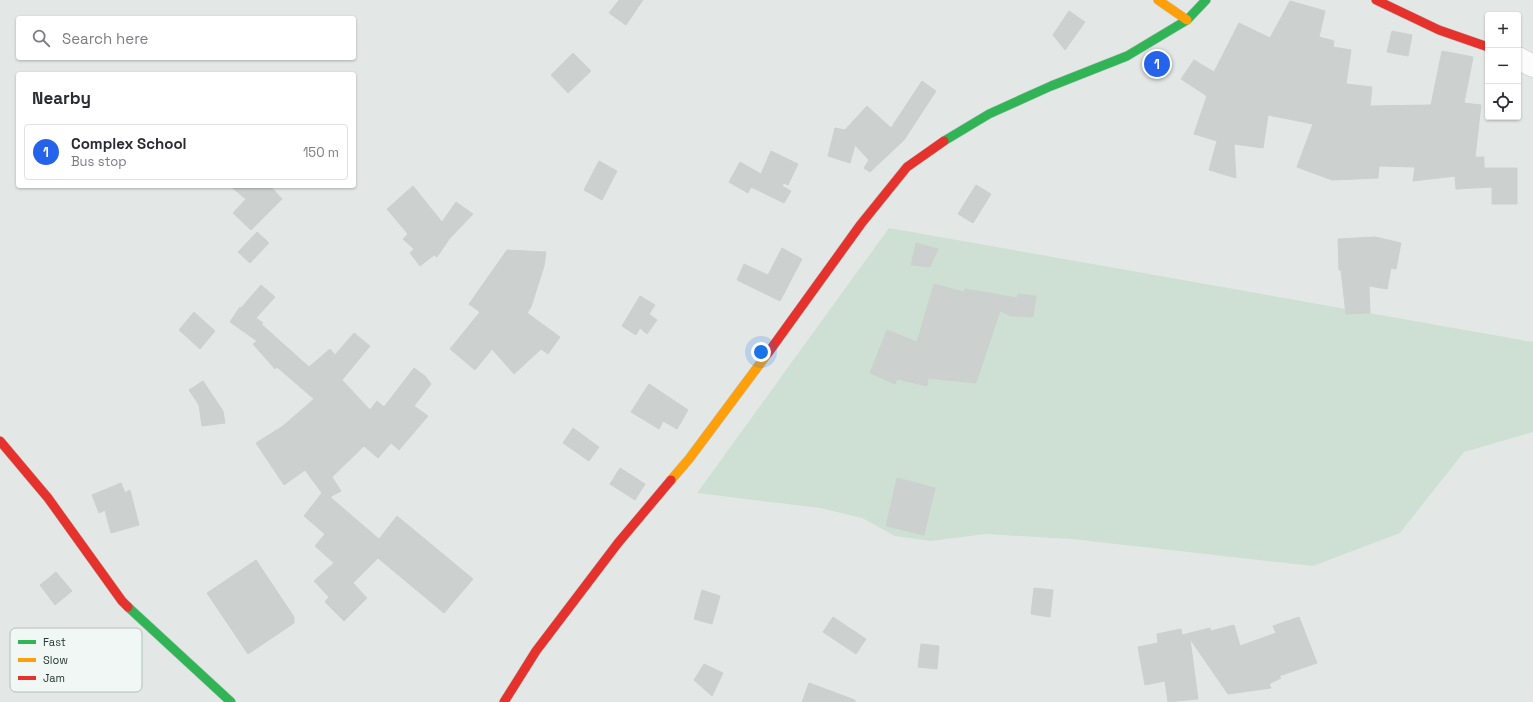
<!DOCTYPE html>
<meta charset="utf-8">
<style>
:root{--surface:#fff;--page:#f2f2f3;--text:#2b2b33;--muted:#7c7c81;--line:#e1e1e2;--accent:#2563eb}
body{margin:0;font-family:"Space Grotesk",sans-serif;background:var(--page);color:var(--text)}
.controls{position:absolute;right:12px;top:12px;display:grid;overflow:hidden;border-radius:4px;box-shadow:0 1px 3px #0004}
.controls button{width:36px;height:36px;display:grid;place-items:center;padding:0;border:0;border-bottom:1px solid var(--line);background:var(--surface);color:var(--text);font:20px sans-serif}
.you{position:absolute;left:761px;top:352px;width:14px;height:14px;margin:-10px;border:3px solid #fff;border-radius:50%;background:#1a73e8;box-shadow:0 0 0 6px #1a73e833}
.badge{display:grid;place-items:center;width:26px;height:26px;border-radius:50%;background:var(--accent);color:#fff;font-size:13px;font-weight:700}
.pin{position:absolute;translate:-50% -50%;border:2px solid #fff;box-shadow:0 1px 4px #0006}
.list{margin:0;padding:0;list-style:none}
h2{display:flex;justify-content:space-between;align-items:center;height:52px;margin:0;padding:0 16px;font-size:17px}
h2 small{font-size:13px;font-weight:400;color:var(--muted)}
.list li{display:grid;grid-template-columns:26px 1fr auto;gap:12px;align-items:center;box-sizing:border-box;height:56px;margin:0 8px 8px;padding:0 8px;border:1px solid var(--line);border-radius:4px}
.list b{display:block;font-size:15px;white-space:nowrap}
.list p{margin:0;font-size:13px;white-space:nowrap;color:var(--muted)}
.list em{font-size:13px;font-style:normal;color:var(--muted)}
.icon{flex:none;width:22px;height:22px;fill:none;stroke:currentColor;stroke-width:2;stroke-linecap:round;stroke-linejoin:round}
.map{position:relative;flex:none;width:1533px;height:702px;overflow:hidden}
.search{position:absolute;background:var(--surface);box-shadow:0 1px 3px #0004;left:16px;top:16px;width:340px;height:44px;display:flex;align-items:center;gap:10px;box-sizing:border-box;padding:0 14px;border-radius:4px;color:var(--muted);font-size:15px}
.panel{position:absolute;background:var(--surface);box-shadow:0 1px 3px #0004;left:16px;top:72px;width:340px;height:116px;border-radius:4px}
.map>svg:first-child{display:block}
.green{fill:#cee0d3}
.building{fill:#ccd1cf;stroke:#ccd1cf}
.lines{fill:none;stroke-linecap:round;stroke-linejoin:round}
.street-casing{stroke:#c0c5c3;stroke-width:23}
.fast-casing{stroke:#c0c5c3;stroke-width:10}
.slow-casing{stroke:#c0c5c3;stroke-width:10}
.jam-casing{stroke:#c0c5c3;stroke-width:10}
.street{stroke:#fbfcfb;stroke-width:22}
.fast{stroke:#30b455;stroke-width:9}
.slow{stroke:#ff9f0a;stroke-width:9}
.jam{stroke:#e5322d;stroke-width:9}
.key{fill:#f1f7f4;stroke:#b4beba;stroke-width:1}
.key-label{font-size:11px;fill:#243832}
</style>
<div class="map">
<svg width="1533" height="702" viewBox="0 0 1533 702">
<rect width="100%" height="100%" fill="#e3e8e6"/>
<!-- green -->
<path class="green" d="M889 228 1533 342V432L1464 452 1400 533 1313 566 1072 539 985 534 931 541 895 536 862 518 820 508 697 493Z"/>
<!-- building -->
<path class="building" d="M619 0H643L626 25 609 13Z
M1290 1 1325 11 1319 37 1334 41 1333 47 1351 50 1346 84 1372 87 1370 106 1431 105 1442 51 1473 57 1464 103 1481 105 1475 157H1484V168H1517V204H1492V187L1456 189 1455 176 1413 181 1415 167 1379 166 1378 178 1332 180 1297 167 1313 124 1268 115 1263 148 1234 144 1236 178 1209 170 1217 141 1194 134 1207 96 1181 79 1194 60 1214 72 1239 23 1270 38Z
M1069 11 1085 22 1065 50 1053 35Z
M1392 31 1412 35 1408 56 1387 52Z
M573 53 591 71 568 93 551 75Z
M922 81 936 91 904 140 870 172 864 168 869 160 855 145 850 163 828 156 835 128 845 130 867 106 891 128Z
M771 151 798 164 788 185 784 183 782 186 791 191 784 203 751 187 748 193 729 182 740 162 761 174Z
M599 161 617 171 602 200 584 190Z
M976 185 991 194 973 223 958 214Z
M230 186H270L282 199 251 230 233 213 246 199Z
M413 186 442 222 456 202 473 214 450 238 437 257 434 255 420 266 410 253 414 249 403 239 408 234 387 209Z
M257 232 269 243 250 263 238 252Z
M1375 237 1401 243 1396 269 1391 268 1387 289 1369 286 1370 313 1346 314 1341 270H1339L1338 239Z
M916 243 938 249 930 267 911 265Z
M782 248 802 259 780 301 737 280 744 264 768 275Z
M507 250 546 252 544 266 531 307 527 313 560 337 548 354 541 349 514 374 492 349 475 370 450 349 480 312 469 304Z
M934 284 964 292 965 289 1017 298 1018 294 1036 296 1033 317 1011 316 1000 311 976 383 928 378 927 386 897 379 895 384 870 373 887 330 917 342Z
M261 285 275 297 256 318 263 323 261 324 309 367 330 349 335 355 354 333 370 346 342 380 370 410 377 401 384 407 414 368 425 376 431 384 414 406 428 416 399 450 391 443 378 458 364 446 332 477 341 491 330 497 379 539 397 516 473 579 444 613 378 558 353 583 367 598 344 621 325 602 329 597 314 581 334 563 315 546 325 534 304 516 322 493 305 470 284 485 256 443 283 426 314 399 277 367 275 369 253 344 257 341 230 322 240 307 241 308Z
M640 296 655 305 649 314 657 320 647 334 640 328 636 335 622 326Z
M194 312 215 331 200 349 179 330Z
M203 381 223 411 225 423 202 426 199 405 189 390Z
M649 384 688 410 677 429 663 421 659 429 631 412Z
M573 428 599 447 589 461 563 443Z
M620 468 645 484 635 500 610 484Z
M897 478 935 488 924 535 886 526Z
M121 483 125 493 130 490 139 525 111 533 105 510 99 513 92 495Z
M256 560 294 617V623L248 654 207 593Z
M56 572 72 591 55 605 40 585Z
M1034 588 1053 590 1050 617 1031 614Z
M702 590 720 596 712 624 694 619Z
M833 617 866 639 856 654 823 632Z
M1299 617 1317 663 1279 676 1281 678 1269 684 1271 688 1228 694 1190 639 1198 699 1168 702 1165 681 1145 685 1138 647 1158 643 1157 634 1181 629 1182 635 1210 628 1211 631 1234 625 1240 646 1276 633 1273 626Z
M921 644 939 646 937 669 918 667Z
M704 664 723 673 712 696 694 680Z
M809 683 855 700V702H802Z"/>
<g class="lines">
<!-- street casing -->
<g class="street-casing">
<path id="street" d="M1518 58 1533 66"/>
</g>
<!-- fast casing -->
<g class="fast-casing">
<path id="fast" d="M944 141 989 114 1051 86 1127 56 1187 20 1206 0
M128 607 231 702"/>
</g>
<!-- slow casing -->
<g class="slow-casing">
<path id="slow" d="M1158 0 1187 20
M671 480 689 459 768 353"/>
</g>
<!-- jam casing -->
<g class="jam-casing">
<path id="jam" d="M1376 0 1439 30 1488 47
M768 353 861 224 907 167 944 141
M0 441 48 498 122 601 128 607
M504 702 536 651 618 543 671 480"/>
</g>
<!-- street -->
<use href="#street" class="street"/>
<!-- fast -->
<use href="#fast" class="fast"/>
<!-- slow -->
<use href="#slow" class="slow"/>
<!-- jam -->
<use href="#jam" class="jam"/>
</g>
<!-- legend -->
<rect x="10" y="628" width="132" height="64" rx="6" class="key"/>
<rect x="18" y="640" width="18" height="4" fill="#30b455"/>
<rect x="18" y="658" width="18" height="4" fill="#ff9f0a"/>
<rect x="18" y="676" width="18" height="4" fill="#e5322d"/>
<g class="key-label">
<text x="43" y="646">Fast</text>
<text x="43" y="664">Slow</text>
<text x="43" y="682">Jam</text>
</g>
</svg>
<div class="controls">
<button>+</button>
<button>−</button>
<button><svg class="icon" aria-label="locate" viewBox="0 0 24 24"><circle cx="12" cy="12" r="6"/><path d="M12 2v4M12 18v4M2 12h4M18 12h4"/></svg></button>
</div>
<div class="you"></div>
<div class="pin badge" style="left:1157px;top:64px">1</div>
<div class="search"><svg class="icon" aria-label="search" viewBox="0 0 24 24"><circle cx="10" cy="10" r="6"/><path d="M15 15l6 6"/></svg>Search here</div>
<section class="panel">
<h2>Nearby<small></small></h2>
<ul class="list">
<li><span class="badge">1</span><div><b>Complex School</b><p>Bus stop</p></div><em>150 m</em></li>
</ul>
</section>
</div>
